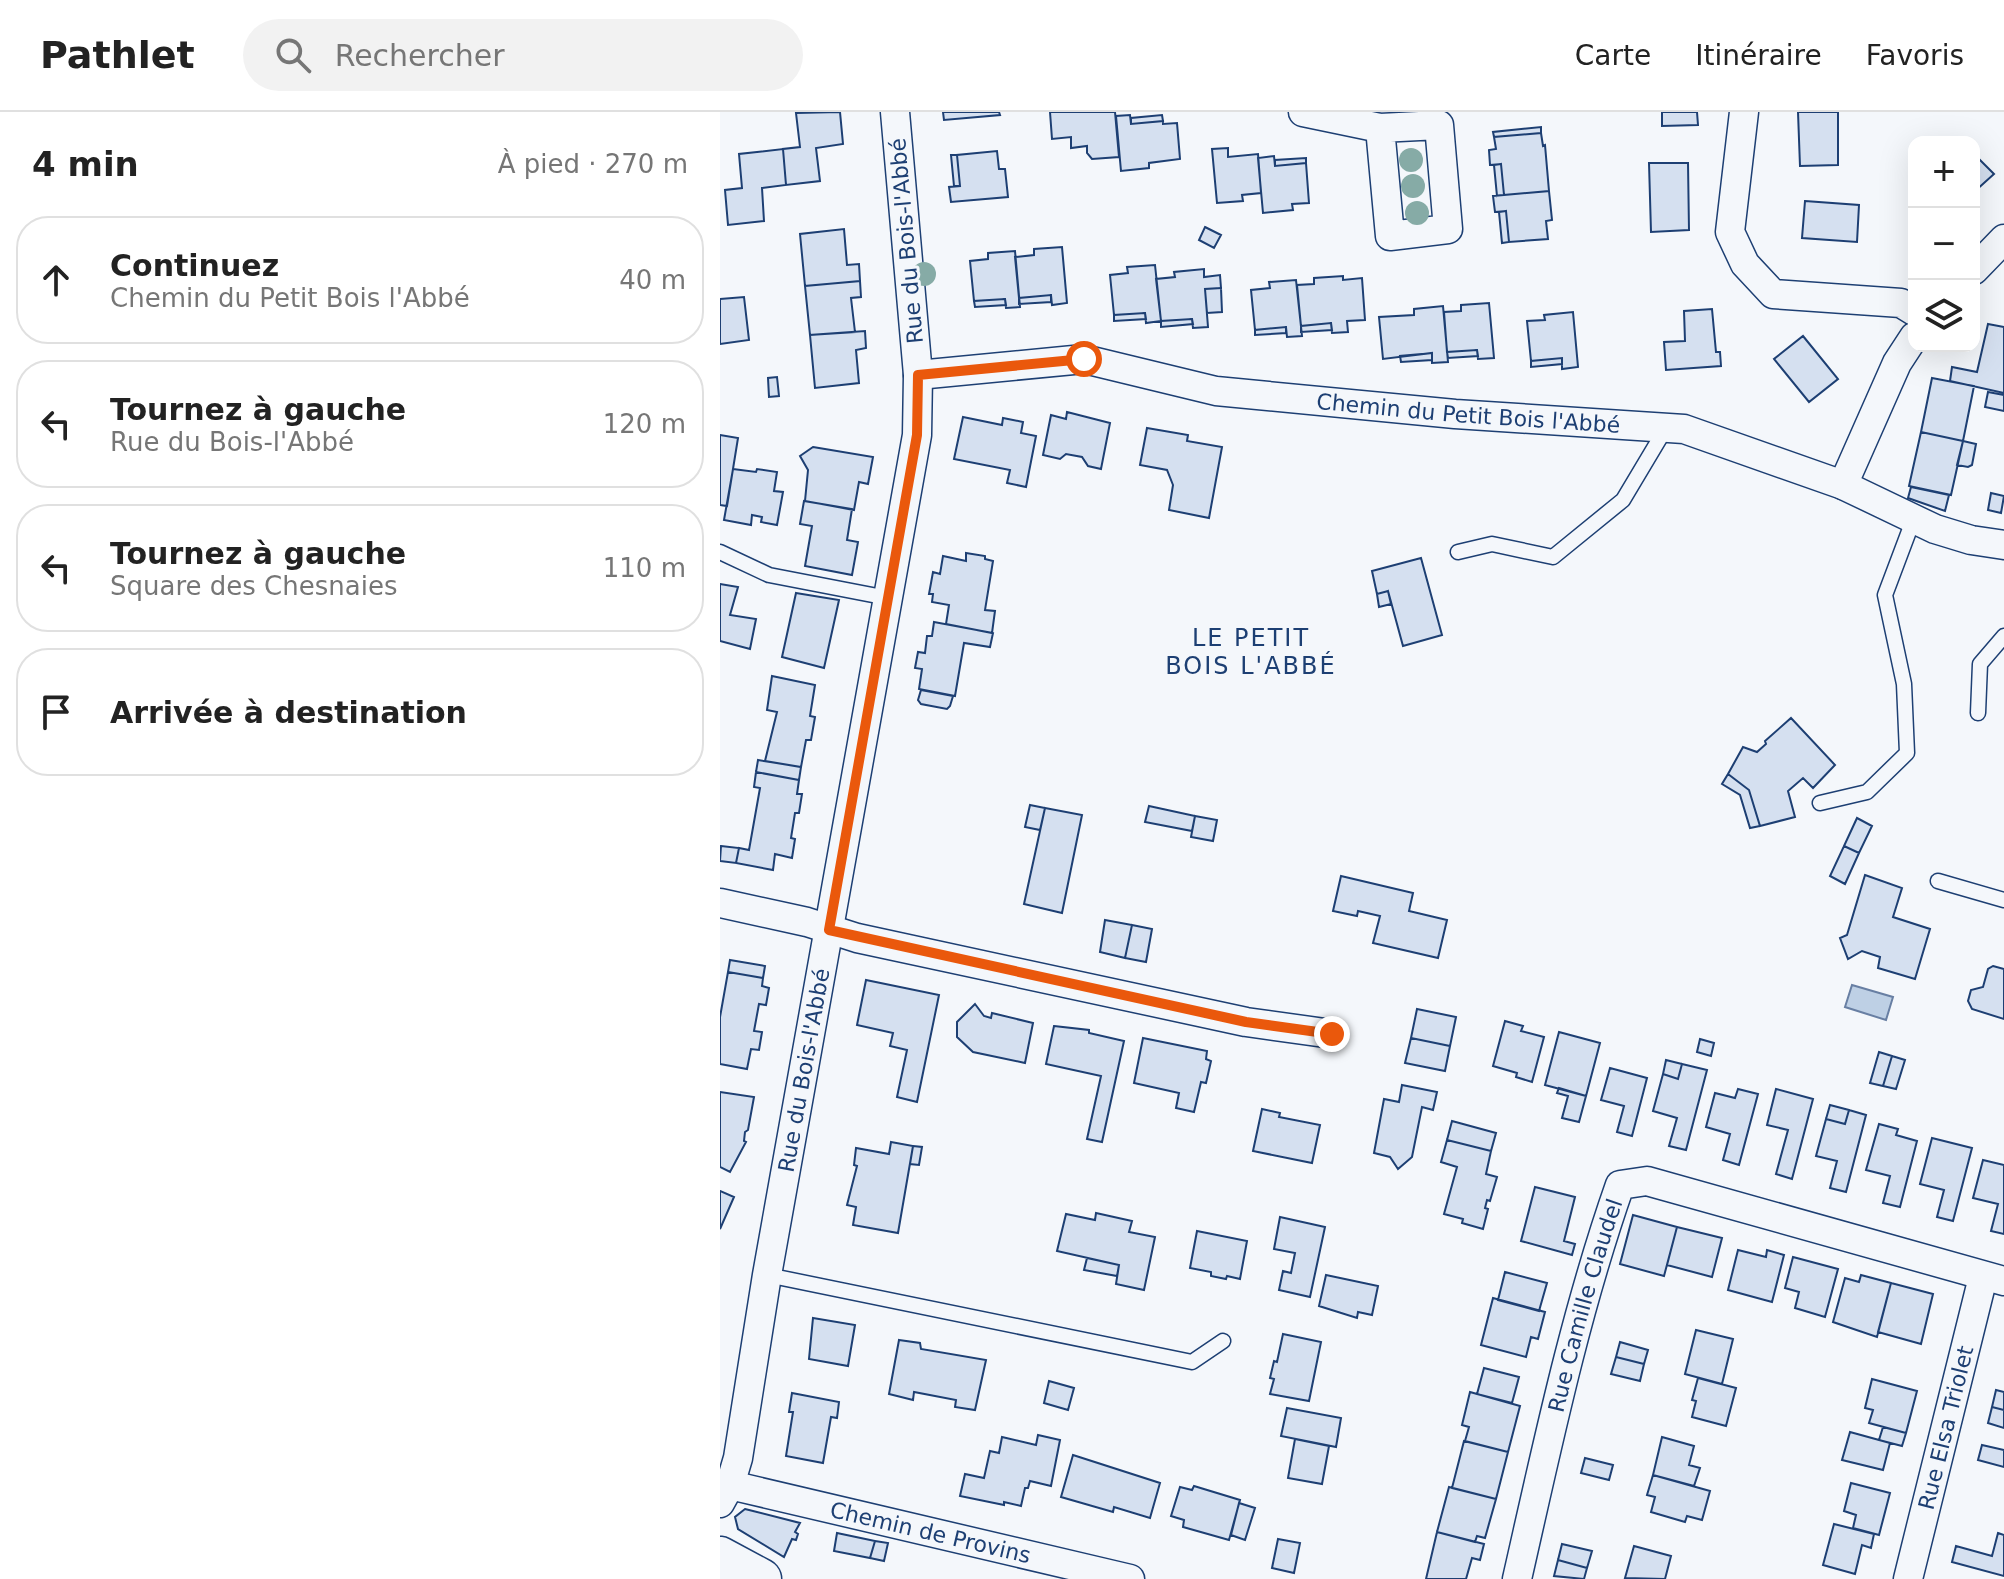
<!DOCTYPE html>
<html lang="fr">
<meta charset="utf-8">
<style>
:root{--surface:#fff;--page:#f2f2f2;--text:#222;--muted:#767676;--line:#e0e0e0}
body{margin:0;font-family:"DejaVu Sans",sans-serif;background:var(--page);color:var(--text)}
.controls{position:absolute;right:24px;top:24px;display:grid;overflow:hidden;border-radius:16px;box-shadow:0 8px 32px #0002}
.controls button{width:72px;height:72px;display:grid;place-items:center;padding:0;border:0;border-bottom:2px solid var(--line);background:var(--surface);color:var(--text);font:40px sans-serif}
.stop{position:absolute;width:24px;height:24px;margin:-18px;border:6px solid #ea580c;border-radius:50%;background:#fff}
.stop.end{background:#ea580c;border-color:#fff;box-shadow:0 2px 8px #0008}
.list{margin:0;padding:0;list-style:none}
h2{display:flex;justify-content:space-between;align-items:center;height:104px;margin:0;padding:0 32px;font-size:34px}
h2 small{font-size:26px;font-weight:400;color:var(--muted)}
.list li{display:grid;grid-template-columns:52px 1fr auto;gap:24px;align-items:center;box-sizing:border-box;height:128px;margin:0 16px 16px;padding:0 16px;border:2px solid var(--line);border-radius:32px}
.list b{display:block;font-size:30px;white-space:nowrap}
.list p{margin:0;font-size:26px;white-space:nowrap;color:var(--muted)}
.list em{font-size:26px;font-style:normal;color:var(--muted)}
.icon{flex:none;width:44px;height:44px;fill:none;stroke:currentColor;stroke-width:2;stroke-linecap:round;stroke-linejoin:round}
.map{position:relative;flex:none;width:1284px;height:1467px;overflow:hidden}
header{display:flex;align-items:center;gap:48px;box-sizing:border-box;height:112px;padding:0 40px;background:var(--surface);border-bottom:2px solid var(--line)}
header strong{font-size:38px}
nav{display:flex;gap:44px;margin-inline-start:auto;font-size:28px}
.search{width:560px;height:72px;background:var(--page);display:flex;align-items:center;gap:20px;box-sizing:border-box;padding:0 28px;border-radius:44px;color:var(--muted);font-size:30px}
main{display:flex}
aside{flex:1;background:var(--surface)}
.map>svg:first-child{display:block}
.water{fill:#bed0e5;stroke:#687fa3;stroke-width:2}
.building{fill:#d5e0f0;stroke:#1d3f73;stroke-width:2}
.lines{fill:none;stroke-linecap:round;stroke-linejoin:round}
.lane-casing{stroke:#1d3f73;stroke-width:17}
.street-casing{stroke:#1d3f73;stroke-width:31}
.secondary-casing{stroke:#1d3f73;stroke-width:43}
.lane{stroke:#f4f7fb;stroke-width:14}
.street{stroke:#f4f7fb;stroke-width:28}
.secondary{stroke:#f4f7fb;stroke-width:40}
.tree{fill:#86aba6}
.route{stroke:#ea580c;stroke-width:10}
.labels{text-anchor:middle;stroke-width:6;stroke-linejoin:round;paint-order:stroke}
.street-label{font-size:22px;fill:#1d3f73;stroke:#f4f7fb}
.neighbourhood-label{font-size:24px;letter-spacing:2px;fill:#1d3f73;stroke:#f4f7fb}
</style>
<header>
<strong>Pathlet</strong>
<div class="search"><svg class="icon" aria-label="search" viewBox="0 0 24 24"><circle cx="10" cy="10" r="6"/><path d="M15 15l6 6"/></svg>Rechercher</div>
<nav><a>Carte</a><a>Itinéraire</a><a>Favoris</a></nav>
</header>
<main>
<aside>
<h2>4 min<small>À pied · 270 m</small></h2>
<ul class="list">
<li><svg class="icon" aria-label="ahead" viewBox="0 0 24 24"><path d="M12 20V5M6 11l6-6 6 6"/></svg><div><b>Continuez</b><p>Chemin du Petit Bois l'Abbé</p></div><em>40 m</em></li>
<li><svg class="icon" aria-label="left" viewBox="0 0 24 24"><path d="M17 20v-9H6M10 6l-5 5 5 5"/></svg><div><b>Tournez à gauche</b><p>Rue du Bois-l'Abbé</p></div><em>120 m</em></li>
<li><svg class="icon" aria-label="left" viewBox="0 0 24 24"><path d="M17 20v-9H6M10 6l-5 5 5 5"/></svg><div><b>Tournez à gauche</b><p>Square des Chesnaies</p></div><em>110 m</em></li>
<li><svg class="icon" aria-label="arrive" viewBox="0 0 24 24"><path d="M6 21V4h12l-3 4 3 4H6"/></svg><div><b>Arrivée à destination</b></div></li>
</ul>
</aside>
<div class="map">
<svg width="1284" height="1467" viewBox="0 0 1284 1467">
<rect width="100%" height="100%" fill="#f4f7fb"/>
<!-- water -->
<path class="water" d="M1132 873 1173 885 1166 908 1125 895Z"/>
<!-- building -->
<path class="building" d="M120 0 123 32 96 36 100 69 66 73 63 37 80 35 76 1Z
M223 0H279L280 3 224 8Z
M330 0H395L399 45 372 47 367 41V34L351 36V25L332 27Z
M942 0H977L978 13 942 14Z
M1078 0H1118V53L1080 54Z
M410 3 411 12 443 9V12L457 11 460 47 429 51V56L401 59 396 4Z
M442 3 443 9 411 12V6Z
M821 15V21L774 25 773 20Z
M821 21 823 34 825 33 829 79 784 83 781 52 770 53 769 38 776 37 774 25Z
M508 36V45L538 42 541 81 522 83 523 89 497 91 492 37Z
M63 37 66 73 42 76 44 109 8 113 5 78 22 76 19 42Z
M277 39 279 57H285L288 85 231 90 229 75 240 74 237 43Z
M1254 42 1274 62 1254 80Z
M231 43H237L240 74H234Z
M554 44 555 54 586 51 589 91 572 92 573 98 543 101 538 46Z
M586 46V51L555 54V48Z
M929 51H968L969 118 931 120Z
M781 52 784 83 777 84 774 53Z
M829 79 832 108 826 109 828 127 789 130 786 99 775 100 773 84Z
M1085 89 1139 93 1137 130 1082 126Z
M786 99 789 130 782 131 779 100Z
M485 115 501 123 494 136 479 128Z
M124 117 127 153 139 152 140 169 85 174 80 122Z
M342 135 347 191 332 193 331 183 299 186 295 145 314 143V137Z
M295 139 300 195 286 196 285 187 254 189 250 149 268 147V141Z
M435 153 441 209 426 211 425 201 394 203 390 163 408 161 407 155Z
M484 157V165L500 163 501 176 485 177 488 215 473 216 472 207 441 209 436 167 455 165 454 160Z
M623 164V168L642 166 645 208 627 209 628 220 612 221 611 211 581 214 577 173 594 172V166Z
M576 168 582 224 567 225 566 215 535 218 531 178 550 176 549 170Z
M140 169 141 185 131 186 135 220 90 223 85 174Z
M501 176 502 200 487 201 485 177Z
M331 183V190L299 192V186Z
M24 185 29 228 0 232V187Z
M285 187 286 193 255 195 254 189Z
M769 191 774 246 758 247 757 238 727 240 724 200 741 199V193Z
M723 194 728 250 712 251V241L663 247 659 205 694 203V197Z
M992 197 996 240H1000L1001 254 946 258 944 230 965 229 964 199Z
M853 200 858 255 842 257V246L811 249 807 209 825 208 824 203Z
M425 201 426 207 394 209V203Z
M472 207 473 212 441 215V209Z
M611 211 612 218 581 220V214Z
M1268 212 1284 215V281L1230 269 1232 255 1257 260Z
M566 215V221L535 223V218Z
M145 219 146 236 136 238 139 271 95 276 90 223Z
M1083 224 1118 267 1089 290 1054 247Z
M757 238 758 244 728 246 727 240Z
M712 241V248L681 250 680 244Z
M842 246V252L811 255V249Z
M57 265 59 284 49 285 48 266Z
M1212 266 1254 274 1243 329 1201 320Z
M1268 280 1284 283V299L1265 295Z
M347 300 390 311 381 357 368 354 362 345 346 342 340 347 323 343 331 303 346 307Z
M243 305 282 313 283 306 303 310 301 321 316 324 306 375 287 371 290 358 234 347Z
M427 316 468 323 467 329 502 335 489 406 449 398 453 373 447 358 420 353Z
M1201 320 1243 329 1231 383 1189 374Z
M0 323 18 326 7 394 0 393Z
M1243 329 1256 332 1252 353 1248 355 1237 353Z
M93 335 153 345 148 372 139 370 134 398 85 389 88 358 80 344Z
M13 357 36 360 37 357 57 360 54 379 63 380 57 413 41 410 42 405 32 403 31 413 4 408Z
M1191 375 1229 383 1225 399 1188 386Z
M1271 381 1284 384 1281 401 1268 398Z
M84 389 132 397 127 428 138 430 132 463 85 454 92 414 80 412Z
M246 441 265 444V447L273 449 265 498 275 499 272 521 226 512 229 493 212 490 213 482H209L213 460 220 462 223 444 246 449Z
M701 446 722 523 683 534 668 479 657 482 652 459Z
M0 472 18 475 10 503 36 507 30 537 0 529Z
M668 479 671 492 659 495 657 482Z
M76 481 119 488 104 556 62 545Z
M214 510 273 521 270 535 244 531 235 584 199 577 202 557 195 556 198 540 205 541 207 524H212Z
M52 564 95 573 90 604 95 605 91 628H86L81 655 45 649 57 600 47 598Z
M201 578 233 584 230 594 227 597 201 592 198 588Z
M1071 606 1115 653 1093 676 1083 666 1068 679 1075 705 1040 714 1029 678 1008 662 1023 635 1037 640 1046 632 1045 629Z
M38 648 81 655 79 668 36 660Z
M36 660 79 668 77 682H82L79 701H75L71 726 75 727 72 746 55 742 53 758 16 751 19 736 29 738 40 676 34 675Z
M1008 662 1029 678 1040 714 1030 716 1020 683 1002 672Z
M310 693 325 696 320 718 305 715Z
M429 694 475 704 472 719 425 710Z
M325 696 362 703 342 801 304 792Z
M475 704 497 708 493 729 471 725Z
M1137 706 1152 714 1139 741 1124 734Z
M1 734 19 736 16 751 0 749Z
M1124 734 1139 741 1125 772 1110 764Z
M1145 763 1182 776 1173 805 1210 817 1195 867 1158 856 1160 845 1142 839 1128 847 1120 826 1127 823Z
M621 764 693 781 689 799 727 808 718 846 653 831 660 804 638 799 637 804 613 799Z
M385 808 412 813 405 846 380 840Z
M412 813 432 817 426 850 405 846Z
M10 848 45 854 43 866 8 860Z
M1273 854 1284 857V907L1252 897 1248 889 1251 878 1263 875 1268 857Z
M8 860 43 866 42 874 49 876 46 893 39 892 34 919 42 920 39 938 31 937 27 957 0 952V905Z
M146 868 219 883 197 990 177 985 187 938 170 934 173 921 137 913Z
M255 892 264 904 271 906 272 901 313 911 305 951 253 940 237 925V910Z
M697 897 736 905 730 934 691 926Z
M785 909 803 914 801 919 824 925 812 970 796 965 797 961 773 954Z
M334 914 369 918V921L404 929 382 1030 367 1027 381 964 326 952Z
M839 920 880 931 866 984 825 973Z
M423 926 487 939 486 947 491 949 486 971 481 970 474 1000 456 996 459 981 414 971Z
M691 926 730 934 725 959 685 951Z
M980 927 994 931 991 944 977 940Z
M1159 940 1172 944 1163 974 1150 971Z
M1172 944 1185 948 1176 977 1163 974Z
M946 948 962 952 958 967 943 962Z
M962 952 987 958 966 1038 949 1034 957 1006 933 999 943 962 958 967Z
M890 956 927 966 912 1024 897 1020 904 994 881 988Z
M682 973 717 980 713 998 702 995 692 1045 678 1057 670 1045 654 1041 664 987 679 990Z
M839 976 866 984 859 1010 842 1006 848 984 837 981Z
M1018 977 1038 982 1019 1053 1003 1048 1010 1022 986 1015 995 981 1015 986Z
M1056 977 1093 987 1072 1067 1056 1062 1068 1018 1047 1013Z
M0 980 34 985 28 1018 25 1020 24 1029 26 1030 10 1060 0 1055Z
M1110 993 1129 998 1125 1012 1106 1007Z
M542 997 560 1001 559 1005 600 1013 592 1051 533 1039Z
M1129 998 1146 1003 1126 1080 1110 1076 1117 1049 1096 1044 1106 1007 1125 1012Z
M732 1009 776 1021 771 1039 727 1028Z
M1159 1012 1178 1017 1176 1023 1197 1029 1180 1095 1163 1091 1170 1064 1146 1058Z
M1212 1026 1252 1036 1233 1109 1217 1105 1224 1078 1200 1072Z
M727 1028 771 1039 766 1062 777 1065 770 1089 767 1088 765 1096 768 1097 763 1117 742 1111 743 1107 724 1102 737 1055 721 1050Z
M171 1030 193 1034 178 1121 133 1113 136 1095 127 1093 137 1054 134 1053 136 1036 169 1042Z
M193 1034 202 1035 199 1053 190 1052Z
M1263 1048 1284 1053V1122L1271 1119 1278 1092 1253 1086Z
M815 1075 855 1085 844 1129 855 1132 852 1143 801 1129Z
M0 1079 14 1085 0 1117Z
M376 1101 412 1109 409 1120 435 1125 424 1178 396 1172 399 1153 337 1139 346 1102 375 1108Z
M913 1103 957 1115 944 1164 900 1152Z
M560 1105 605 1115 590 1185 559 1178 563 1159 571 1161 575 1141 554 1137Z
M957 1115 1002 1126 992 1165 947 1153Z
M477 1119 527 1129 520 1167 507 1164 506 1167 491 1164V1160L470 1156Z
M1018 1138 1046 1145 1047 1138 1064 1143 1052 1190 1008 1178Z
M1073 1145 1118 1157 1105 1205 1075 1196 1079 1180 1065 1176Z
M367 1146 399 1153 397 1164 364 1158Z
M785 1160 827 1171 819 1199 778 1188Z
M606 1163 658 1174 652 1203 638 1200 637 1206 599 1194Z
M1141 1163 1171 1171 1157 1225 1113 1210 1125 1166 1139 1170Z
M1171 1171 1213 1182 1201 1232 1158 1220Z
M773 1186 825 1200 818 1227 811 1225 806 1245 761 1233Z
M93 1206 135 1213 128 1254 89 1247Z
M976 1218 1013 1227 1002 1272 965 1262Z
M563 1222 601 1230 589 1289 550 1282 554 1267 550 1266 554 1249 557 1250Z
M179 1228 200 1231 201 1237 266 1248 255 1298 235 1295 236 1288 194 1280 193 1288 169 1282Z
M900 1230 928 1238 924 1252 896 1245Z
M896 1245 924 1252 920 1269 891 1262Z
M764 1256 799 1265 792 1291 757 1282Z
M978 1266 1016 1276 1006 1314 972 1305 976 1289 972 1288Z
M1152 1267 1197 1279 1186 1321 1149 1311 1153 1298 1145 1296Z
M329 1269 354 1276 348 1298 324 1291Z
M1276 1278 1284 1280V1298L1272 1295Z
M750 1280 800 1294 788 1340 745 1329 749 1315 742 1313Z
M72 1281 119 1290 117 1306 111 1305 103 1351 66 1344 73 1300H69Z
M1272 1295 1284 1298V1316L1268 1311Z
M567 1296 621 1306 616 1335 561 1324Z
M1163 1315 1186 1321 1182 1334 1159 1328Z
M1130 1320 1170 1331 1163 1358 1122 1348Z
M318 1323 340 1328 331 1374 310 1369 308 1376H305L301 1394 284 1390V1393L240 1384 245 1362 264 1366 270 1339 279 1341 282 1325 316 1333Z
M942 1325 974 1334 969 1353 980 1356 974 1374 933 1363Z
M575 1327 609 1334 602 1372 568 1366Z
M744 1329 788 1340 776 1387 732 1376Z
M1262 1333 1284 1338V1355L1258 1348Z
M353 1343 440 1371 430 1406 394 1395 393 1400 341 1385Z
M865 1346 893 1353 889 1368 861 1361Z
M933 1363 990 1379 982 1408 967 1404 965 1410 931 1400 935 1385 927 1383Z
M1131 1371 1170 1381 1159 1423 1133 1416 1136 1403 1124 1399Z
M474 1374 520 1388 509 1428 463 1415 464 1408 451 1404 460 1375 472 1378Z
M729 1375 776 1387 765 1426 757 1424 755 1430 717 1420Z
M519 1391 535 1396 525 1428 511 1423Z
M25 1397 80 1411 75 1420 78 1422 76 1428 72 1427 64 1445 18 1417 15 1405Z
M1114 1412 1154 1422 1151 1436 1142 1433 1135 1462 1103 1453Z
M717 1420 764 1432 760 1448 752 1446 746 1467H706Z
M117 1421 155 1429 150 1446 114 1439Z
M1278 1421 1284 1423V1464L1232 1450 1236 1434 1272 1444Z
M558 1427 580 1431 574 1461 552 1456Z
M155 1429 168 1431 164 1449 150 1446Z
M842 1432 872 1439 867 1456 838 1448Z
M914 1434 951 1444 945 1467 905 1466Z
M838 1448 867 1456 864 1467 834 1464Z"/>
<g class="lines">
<!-- lane casing -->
<g class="lane-casing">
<path id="lane" d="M0 440 49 463 168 486
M738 440 772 432 833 445 903 388 946 316
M1258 601 1260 552 1284 524
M1100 691 1147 680 1187 641 1184 572 1165 483 1194 406
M1218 769 1284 788
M47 1163 472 1250 503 1229"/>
</g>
<!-- street casing -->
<g class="street-casing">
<g id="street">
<path d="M583 0 660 16 719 13 728 117 670 124 660 16"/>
<path d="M1024 0 1010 120 1025 152 1053 182 1181 191 1194 199"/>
<path d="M1254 158 1284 127"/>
<path id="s1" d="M198 263 364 247 496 279 735 302 964 317 1123 373 1215 417 1251 428 1284 433"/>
<path d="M1123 373 1177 251 1194 225"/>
<path d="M0 791 87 810 137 826 526 910 612 922"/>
<path id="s2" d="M10 1373 410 1467"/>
<path id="s3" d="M0 1391 10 1373 18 1346 47 1163 197 323 198 263 175 0"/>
<path id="s4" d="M797 1467C827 1335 855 1201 900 1073L927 1069 1284 1169"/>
<path id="s5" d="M1188 1467 1263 1165"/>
</g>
</g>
<!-- secondary casing -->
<g class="secondary-casing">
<path id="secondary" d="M0 1445 41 1467"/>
</g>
<!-- lane -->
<use href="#lane" class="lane"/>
<!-- street -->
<use href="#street" class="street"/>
<!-- secondary -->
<use href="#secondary" class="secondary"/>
</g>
<!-- trees -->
<g class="tree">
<circle cx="691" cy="48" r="12"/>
<circle cx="693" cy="74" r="12"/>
<circle cx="697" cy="101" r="12"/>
<circle cx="204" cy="162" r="12"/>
</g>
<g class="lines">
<!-- route -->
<path class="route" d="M364 247 198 263 197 323 109 818 526 910 612 922"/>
</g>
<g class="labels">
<!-- street labels -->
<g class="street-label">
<text transform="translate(186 129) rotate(-95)" y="8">Rue du Bois-l'Abbé</text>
<text dy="8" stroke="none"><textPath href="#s1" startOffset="556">Chemin du Petit Bois l'Abbé</textPath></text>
<text dy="8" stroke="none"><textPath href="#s3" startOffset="442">Rue du Bois-l'Abbé</textPath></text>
<text dy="8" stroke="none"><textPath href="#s4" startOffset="282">Rue Camille Claudel</textPath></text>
<text dy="8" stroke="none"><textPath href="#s5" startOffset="156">Rue Elsa Triolet</textPath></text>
<text dy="8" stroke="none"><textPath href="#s2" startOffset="206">Chemin de Provins</textPath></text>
</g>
<!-- neighbourhood labels -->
<g class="neighbourhood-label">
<text x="531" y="534">LE PETIT<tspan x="531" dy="28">BOIS L'ABBÉ</tspan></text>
</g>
</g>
</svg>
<div class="controls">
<button>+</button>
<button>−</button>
<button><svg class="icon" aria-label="layers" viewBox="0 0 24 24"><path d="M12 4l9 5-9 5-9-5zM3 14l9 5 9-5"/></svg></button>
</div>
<div class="stop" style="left:364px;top:247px"></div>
<div class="stop end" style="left:612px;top:922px"></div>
</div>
</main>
